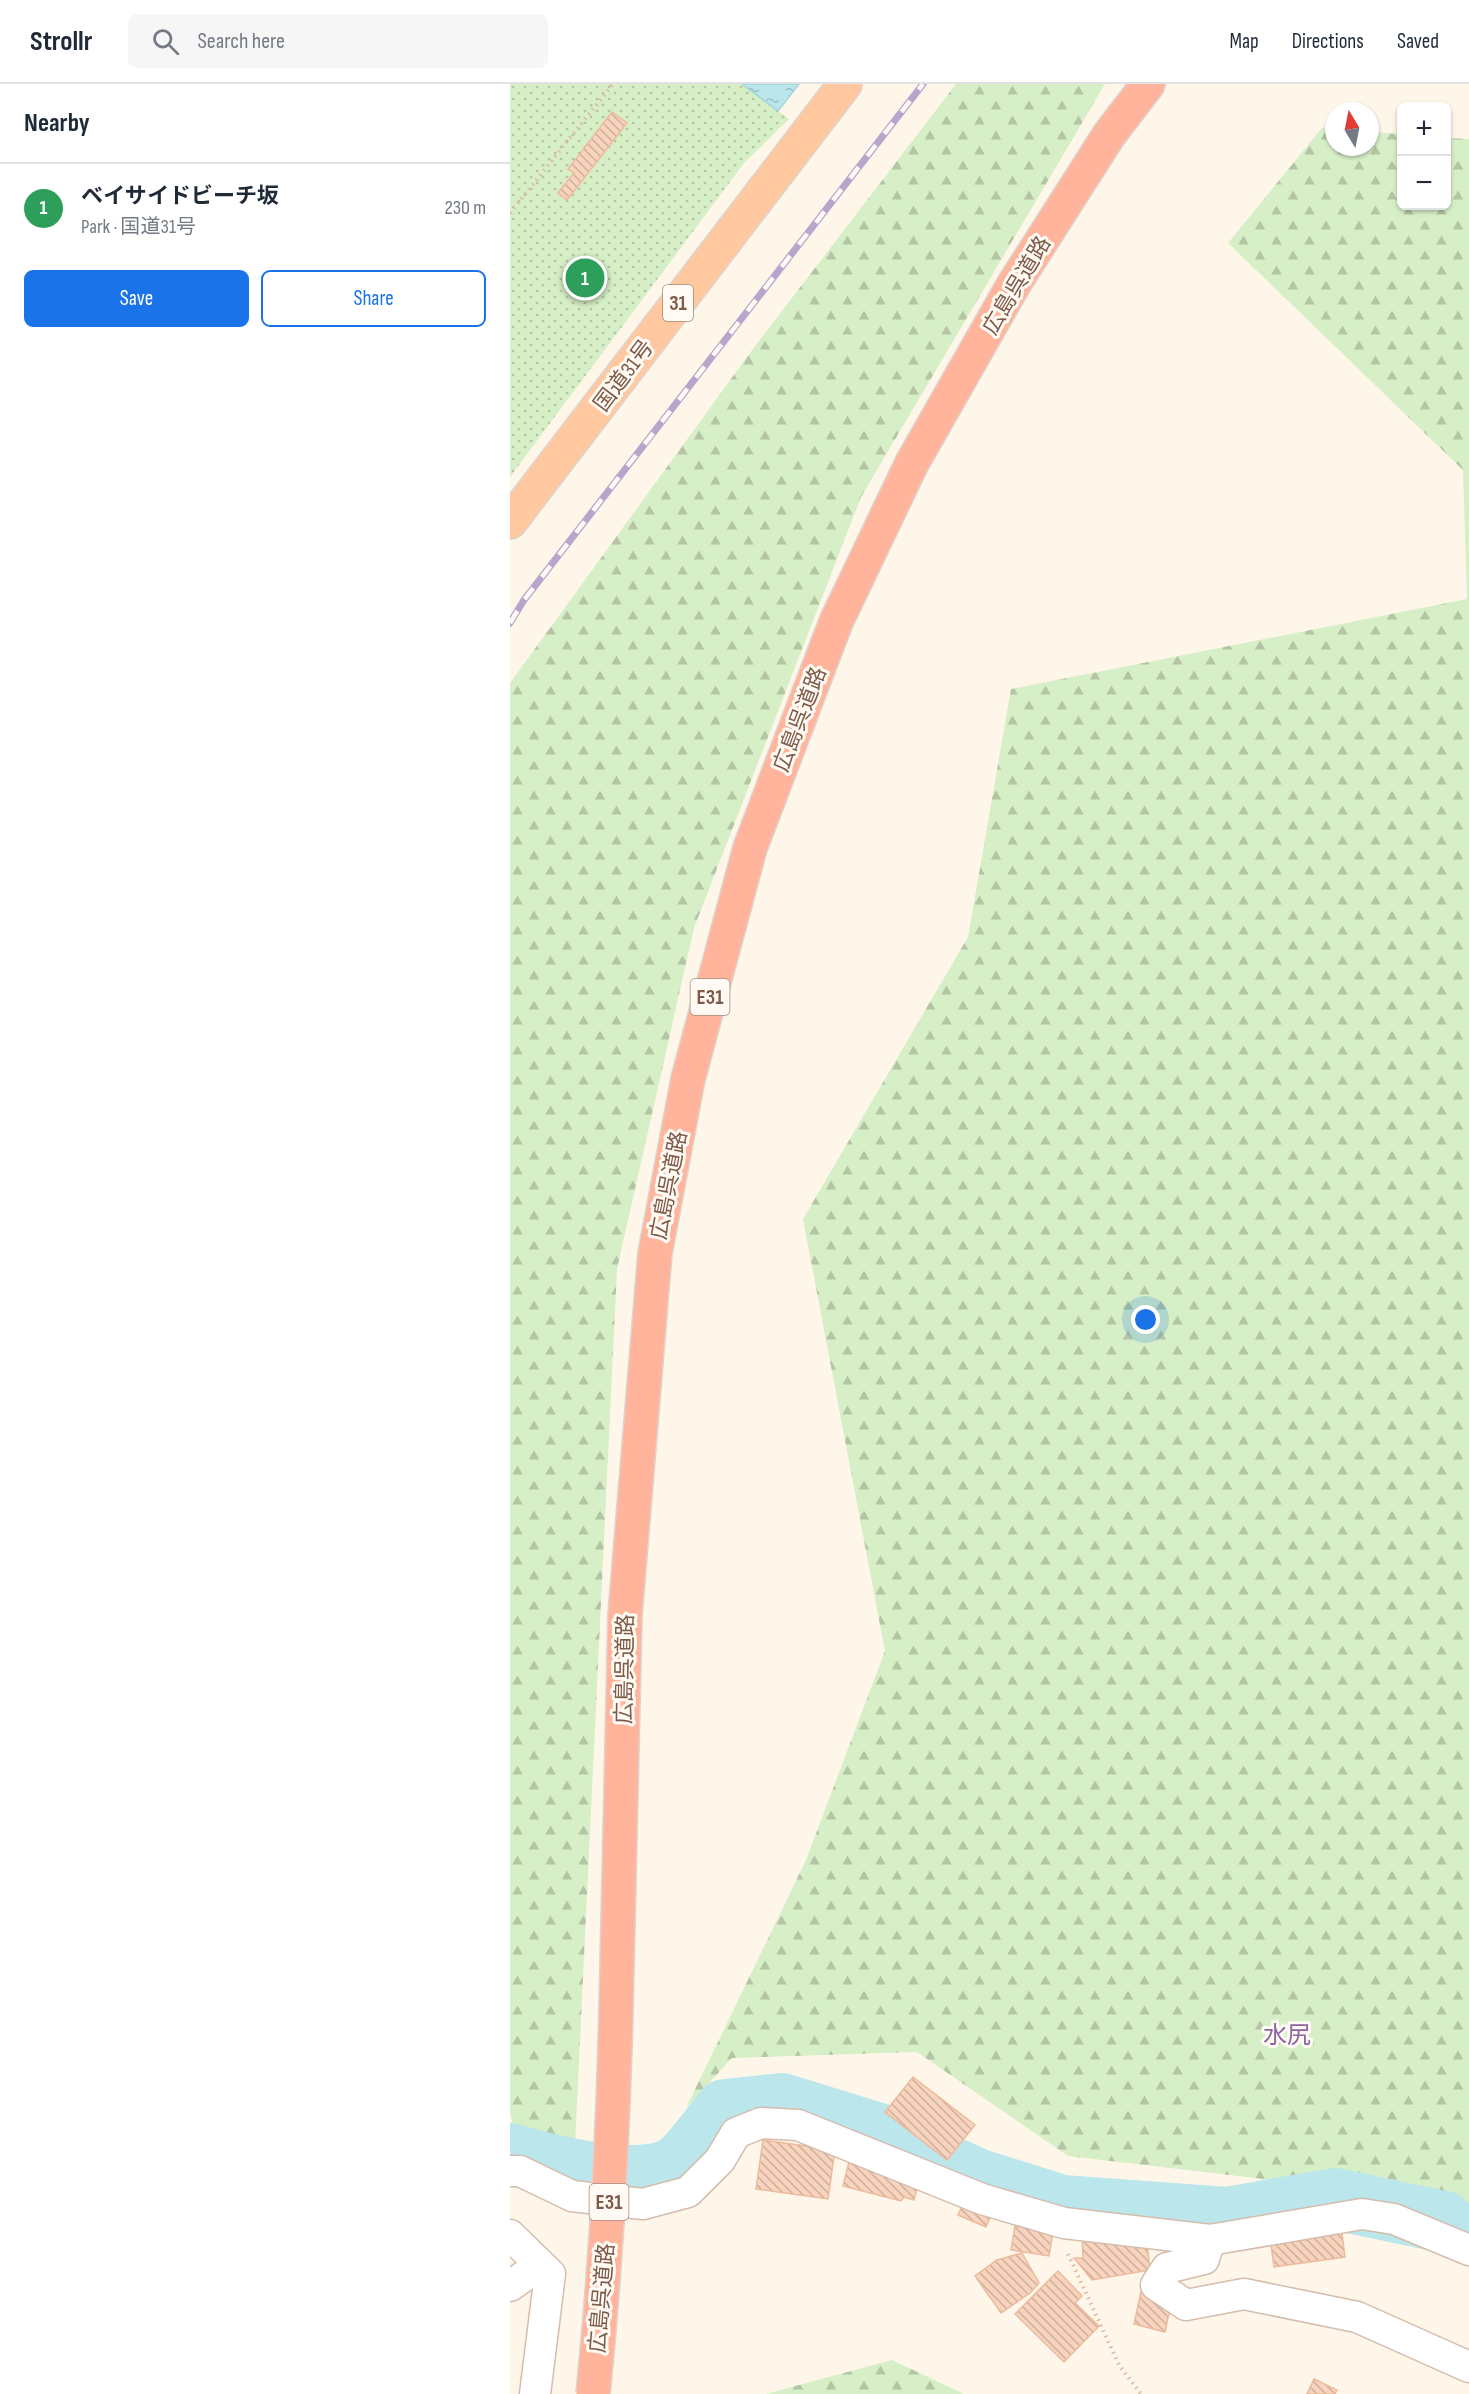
<!DOCTYPE html>
<meta charset="utf-8">
<style>
:root{--surface:#fff;--page:#f6f6f7;--text:#1f2937;--muted:#747a83;--line:#e0e1e3;--accent:#1a73e8}
body{margin:0;font-family:"Sofia Sans Condensed","Noto Sans JP",sans-serif;background:var(--page);color:var(--text)}
.controls{position:absolute;right:18px;top:18px;display:grid;overflow:hidden;border-radius:9px;box-shadow:0 2px 4px #0004}
.controls button{width:54px;height:54px;display:grid;place-items:center;padding:0;border:0;border-bottom:2px solid var(--line);background:var(--surface);color:var(--text);font:30px sans-serif}
.compass{position:absolute;left:815px;top:18px;width:54px;height:54px;border-radius:50%;background:var(--surface);box-shadow:0 2px 4px #0004;rotate:350deg}
.you{position:absolute;left:636px;top:1236px;width:21px;height:21px;margin:-15px;border:4px solid #fff;border-radius:50%;background:#1a73e8;box-shadow:0 0 0 9px #1a73e833}
.badge{display:grid;place-items:center;width:39px;height:39px;border-radius:50%;background:var(--accent);color:#fff;font-size:20px;font-weight:700}
.pin{position:absolute;translate:-50% -50%;border:3px solid #fff;box-shadow:0 2px 6px #0006}
.list{margin:0;padding:0;list-style:none}
h2{display:flex;justify-content:space-between;align-items:center;height:78px;margin:0;padding:0 24px;font-size:26px}
h2 small{font-size:20px;font-weight:400;color:var(--muted)}
.list li{display:grid;grid-template-columns:39px 1fr auto;gap:18px;align-items:center;box-sizing:border-box;height:90px;padding:0 24px;border-top:2px solid var(--line)}
.list b{display:block;font-size:22px;white-space:nowrap}
.list p{margin:0;font-size:20px;white-space:nowrap;color:var(--muted)}
.list em{font-size:20px;font-style:normal;color:var(--muted)}
.actions{display:flex;gap:12px;padding:18px 24px}
.actions a{flex:1;padding:14px 0;border:2px solid var(--accent);border-radius:9px;text-align:center;font-size:21px;color:var(--accent)}
.actions .main{background:var(--accent);color:#fff}
.icon{flex:none;width:33px;height:33px;fill:none;stroke:currentColor;stroke-width:2;stroke-linecap:round;stroke-linejoin:round}
.map{position:relative;flex:none;width:959px;height:2310px;overflow:hidden}
header{display:flex;align-items:center;gap:36px;box-sizing:border-box;height:84px;padding:0 30px;background:var(--surface);border-bottom:2px solid var(--line)}
header strong{font-size:28px}
nav{display:flex;gap:33px;margin-inline-start:auto;font-size:21px}
.search{width:420px;height:54px;background:var(--page);display:flex;align-items:center;gap:15px;box-sizing:border-box;padding:0 21px;border-radius:9px;color:var(--muted);font-size:22px}
main{display:flex}
aside{flex:1;background:var(--surface)}
.map>svg:first-child{display:block}
.forest{fill:url(#forest-firs)}
.park{fill:url(#park-dots)}
.water{fill:url(#water-ripples);stroke:#a0d6df;stroke-width:1.5}
.lines{fill:none;stroke-linecap:round;stroke-linejoin:round}
.river{stroke:#bbe6ec;stroke-width:62}
.building{fill:url(#building-back-hatch);stroke:#edba9c;stroke-width:1.5}
.minor-casing{stroke:#d4bdad;stroke-width:33}
.trunk-casing{stroke:#ddd4d0;stroke-width:36}
.motorway-casing{stroke:#ddd4d0;stroke-width:36}
.path{stroke:#deb7a0;stroke-width:4;stroke-dasharray:1.5 4.5;stroke-linecap:butt}
.minor{stroke:#fff;stroke-width:30}
.trunk{stroke:#ffc89e;stroke-width:33}
.motorway{stroke:#ffb49b;stroke-width:33}
.rail-casing{stroke:#b9a5cc;stroke-width:7}
.rail{stroke:#fffaf3;stroke-width:4.5;stroke-dasharray:14;stroke-linecap:butt}
.motorway-bridge-casing{stroke:#ddd4d0;stroke-width:36;stroke-linecap:butt}
.motorway-bridge{stroke:#ffb49b;stroke-width:33}
.labels{text-anchor:middle;stroke-width:6;stroke-linejoin:round;paint-order:stroke}
.shield{fill:#fffaf3;stroke:#a58b7c;stroke-width:1.5}
.shield-label{font-size:21px;font-weight:bold;fill:#7e5b49}
.street-label{font-size:22px;fill:#7e5b49;stroke:#fffaf3}
.neighbourhood-label{font-size:24px;fill:#8c65a1;stroke:#fffaf3}
</style>
<header>
<strong>Strollr</strong>
<div class="search"><svg class="icon" aria-label="search" viewBox="0 0 24 24"><circle cx="10" cy="10" r="6"/><path d="M15 15l6 6"/></svg>Search here</div>
<nav><a>Map</a><a>Directions</a><a>Saved</a></nav>
</header>
<main>
<aside>
<h2>Nearby<small></small></h2>
<ul class="list">
<li><span class="badge" style="background:#2e9e5b">1</span><div><b>ベイサイドビーチ坂</b><p>Park · 国道31号</p></div><em>230 m</em></li>
</ul>
<div class="actions"><a class="main">Save</a><a>Share</a></div>
</aside>
<div class="map">
<svg width="959" height="2310" viewBox="0 0 959 2310">
<defs>
<pattern id="forest-firs" width="22" height="20" patternUnits="userSpaceOnUse" patternTransform="scale(1.5)"><rect width="22" height="20" fill="#d7efc6"/><path d="M5 1l3.5 6h-7zM16 11l3.5 6h-7z" fill="#b4c5a3"/></pattern>
<pattern id="park-dots" width="8" height="8" patternUnits="userSpaceOnUse" patternTransform="scale(1.5)"><rect width="8" height="8" fill="#d7efc6"/><path d="M2 2h.1M6 6h.1" fill="none" stroke="#b4c5a3" stroke-width="1.8" stroke-linecap="round"/></pattern>
<pattern id="water-ripples" width="26" height="14" patternUnits="userSpaceOnUse" patternTransform="scale(1.5)"><rect width="26" height="14" fill="#bbe6ec"/><path d="M2 4q2-2 4 0t4 0M15 11q2-2 4 0t4 0" fill="none" stroke="#9dbdc1"/></pattern>
<pattern id="building-back-hatch" width="6" height="6" patternUnits="userSpaceOnUse" patternTransform="scale(1.5)"><rect width="6" height="6" fill="#f8d4be"/><path d="M-1 5l2 2M0 0l6 6M5-1l2 2" fill="none" stroke="#ceaf9c"/></pattern>
</defs>
<rect width="100%" height="100%" fill="#fff6ea"/>
<!-- forest -->
<path class="forest" d="M446 0H595L351 413 184 844 107 1185 65 2061 6 2053 0 2028V599L242 266Z
M812 44 824 45V63H860V48L891 50 892 122H936L937 54 959 55V2122L848 2106 558 2072 407 1968 222 1974 176 2024 296 1776 375 1567 293 1135 458 853 501 605 957 515 953 386 718 159Z
M382 2276 454 2310H256Z"/>
<!-- park -->
<path class="park" d="M0 0H232L279 35 234 79 0 393Z"/>
<!-- water -->
<path class="water" d="M232 0H289L268 27Z"/>
<g class="lines">
<!-- river -->
<path class="river" d="M0 2070C39 2081 131 2106 167 2082 180 2073 204 2040 215 2026L272 2020 366 2049 466 2095 552 2122 717 2134 825 2115 934 2138"/>
</g>
<!-- building -->
<path class="building" d="M102 28 117 39 57 116 48 109 64 89 58 85Z
M403 1993 465 2041 437 2076 375 2028Z
M253 2056 325 2066 318 2115 246 2105Z
M340 2074 410 2094 404 2116 394 2113 391 2117 333 2102Z
M455 2115 483 2127 476 2143 448 2131Z
M505 2142 543 2148 539 2172 501 2166Z
M831 2142 835 2173 764 2183 760 2153Z
M572 2152 637 2159 640 2186 582 2196 564 2174H573Z
M512 2169 529 2199 520 2209 491 2229 465 2192 487 2176Z
M548 2187 572 2212 565 2219 589 2242 554 2278 505 2230Z
M631 2208 662 2215 655 2248 624 2240Z
M804 2295 827 2306 825 2310H797Z"/>
<g class="lines">
<!-- minor casing -->
<g class="minor-casing">
<path id="minor" d="M0 2087H10L62 2112 133 2120 178 2108 210 2076 226 2049 251 2039 288 2041 472 2115 554 2139 700 2156 852 2130 884 2135 959 2166
M0 2151 40 2190 25 2310
M700 2156 694 2175 657 2184 646 2201 676 2221 734 2210 847 2233 959 2283
M0 2202 30 2181"/>
</g>
<!-- trunk casing -->
<g class="trunk-casing">
<path id="trunk" d="M0 438 335 0"/>
</g>
<!-- motorway casing -->
<g class="motorway-casing">
<path id="motorway" d="M106 1925 115 1531 145 1169 178 995 240 764 326 538 402 379 504 200 599 51 638 0"/>
</g>
<!-- path -->
<path class="path" d="M0 129 103 0
M558 2170 609 2281 631 2310"/>
<!-- minor -->
<use href="#minor" class="minor"/>
<!-- trunk -->
<use href="#trunk" class="trunk"/>
<!-- motorway -->
<use href="#motorway" class="motorway"/>
<!-- rail casing -->
<g class="rail-casing">
<path id="rail" d="M0 539 14 516 413 0"/>
</g>
<!-- rail -->
<use href="#rail" class="rail"/>
<!-- motorway-bridge casing -->
<g class="motorway-bridge-casing">
<path id="motorway-bridge" d="M83 2310C96 2182 103 2054 106 1925"/>
</g>
<!-- motorway-bridge -->
<use href="#motorway-bridge" class="motorway-bridge"/>
</g>
<g class="labels">
<!-- shield labels -->
<g class="shield">
<rect x="153" y="201" width="30" height="36" rx="4.5"/>
<rect x="180.5" y="895" width="39" height="36" rx="4.5"/>
<rect x="79.5" y="2100" width="39" height="36" rx="4.5"/>
</g>
<g class="shield-label">
<text x="168" y="226">31</text>
<text x="200" y="920">E31</text>
<text x="99" y="2125">E31</text>
</g>
<!-- street labels -->
<g class="street-label">
<text transform="translate(506 201) rotate(-59)" y="8">広島呉道路</text>
<text transform="translate(113 291) rotate(-53)" y="8">国道31号</text>
<text transform="translate(289 635) rotate(-69)" y="8">広島呉道路</text>
<text transform="translate(158 1101) rotate(-79)" y="8">広島呉道路</text>
<text transform="translate(114 1585) rotate(-89)" y="8">広島呉道路</text>
<text transform="translate(91 2214) rotate(-85)" y="8">広島呉道路</text>
</g>
<!-- neighbourhood labels -->
<g class="neighbourhood-label">
<text x="777" y="1959">水尻</text>
</g>
</g>
</svg>
<div class="controls">
<button>+</button>
<button>−</button>
</div>
<svg class="compass" viewBox="-18 -18 36 36"><path d="M0-13l5 13h-10z" fill="#e53935"/><path d="M0 13l5-13h-10z" fill="#747a83"/></svg>
<div class="you"></div>
<div class="pin badge" style="left:75px;top:194px;background:#2e9e5b">1</div>
</div>
</main>
